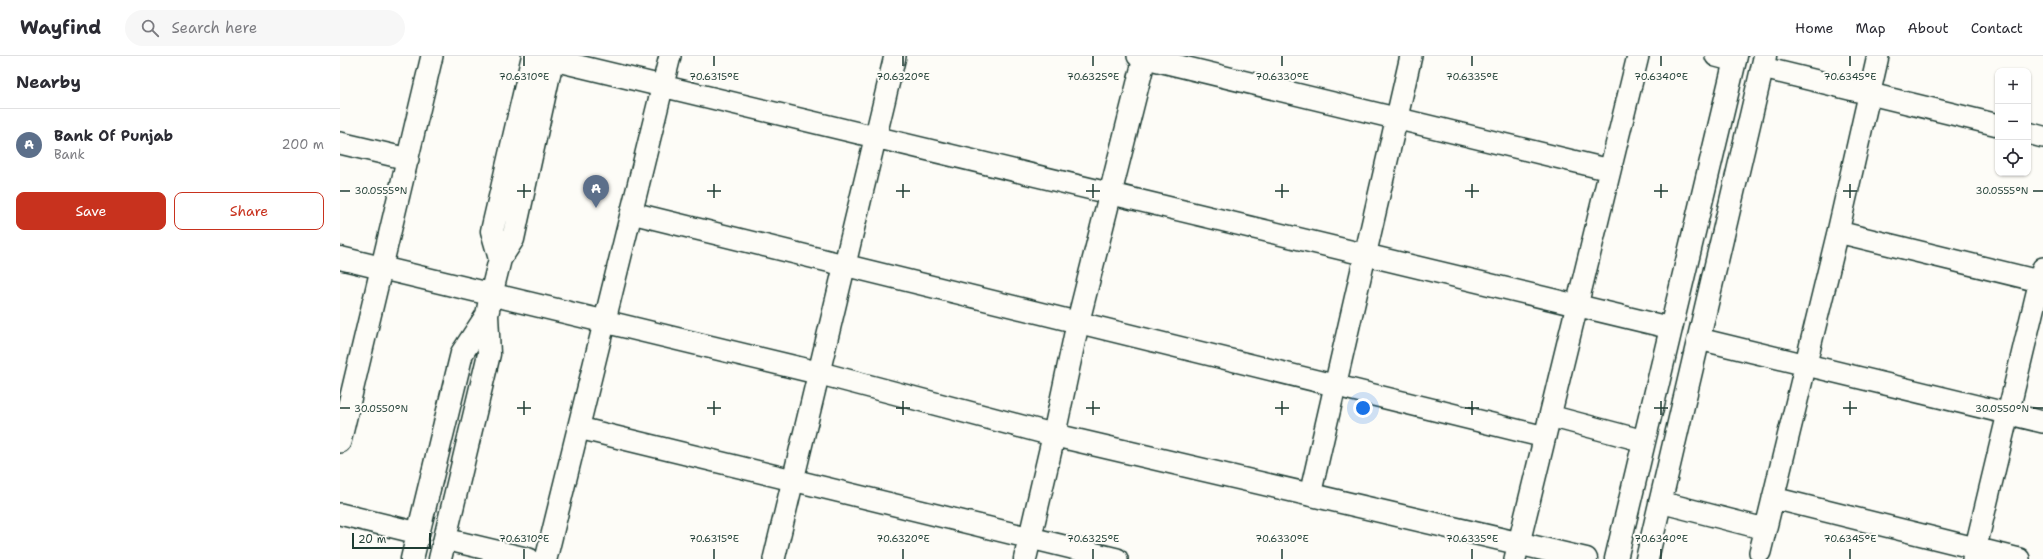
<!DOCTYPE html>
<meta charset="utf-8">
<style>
:root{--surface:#fff;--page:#f7f7f7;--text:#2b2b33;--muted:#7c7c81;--line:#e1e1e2;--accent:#c8321e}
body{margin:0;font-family:"Shantell Sans",sans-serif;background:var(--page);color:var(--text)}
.controls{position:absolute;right:12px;top:12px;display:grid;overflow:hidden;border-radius:8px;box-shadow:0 1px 3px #0004}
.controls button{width:36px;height:36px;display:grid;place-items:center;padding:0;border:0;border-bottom:1px solid var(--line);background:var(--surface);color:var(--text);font:20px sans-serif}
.scale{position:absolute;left:12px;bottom:10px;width:79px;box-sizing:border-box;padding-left:4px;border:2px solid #1f3d34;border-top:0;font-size:11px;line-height:14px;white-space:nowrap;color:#1f3d34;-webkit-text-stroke:3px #fdfcf7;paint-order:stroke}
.you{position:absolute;left:1023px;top:352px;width:14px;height:14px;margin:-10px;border:3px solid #fff;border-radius:50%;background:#1a73e8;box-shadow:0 0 0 6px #1a73e833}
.badge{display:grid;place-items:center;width:26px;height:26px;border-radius:50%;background:var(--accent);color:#fff;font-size:13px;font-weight:700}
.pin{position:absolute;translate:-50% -33px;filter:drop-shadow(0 1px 2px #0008)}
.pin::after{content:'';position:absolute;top:21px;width:14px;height:12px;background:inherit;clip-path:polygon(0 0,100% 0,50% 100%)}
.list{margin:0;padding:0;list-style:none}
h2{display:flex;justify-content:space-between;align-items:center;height:52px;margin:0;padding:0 16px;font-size:17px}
h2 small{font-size:13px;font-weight:400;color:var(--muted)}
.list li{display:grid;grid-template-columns:26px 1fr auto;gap:12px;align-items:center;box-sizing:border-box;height:72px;padding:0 16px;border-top:1px solid var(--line)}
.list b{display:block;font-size:15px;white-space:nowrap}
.list p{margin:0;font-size:13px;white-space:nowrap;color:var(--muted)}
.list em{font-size:13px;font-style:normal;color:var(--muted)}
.actions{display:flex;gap:8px;padding:12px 16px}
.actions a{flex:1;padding:9px 0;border:1px solid var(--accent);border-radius:8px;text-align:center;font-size:14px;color:var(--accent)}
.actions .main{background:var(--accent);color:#fff}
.icon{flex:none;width:22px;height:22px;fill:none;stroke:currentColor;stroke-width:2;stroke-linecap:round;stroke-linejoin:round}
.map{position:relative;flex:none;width:1703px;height:503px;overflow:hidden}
header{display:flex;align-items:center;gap:24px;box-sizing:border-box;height:56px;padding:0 20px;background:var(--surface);border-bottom:1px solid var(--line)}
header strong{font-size:19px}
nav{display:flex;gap:22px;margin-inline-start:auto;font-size:14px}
.search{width:280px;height:36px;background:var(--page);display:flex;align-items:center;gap:10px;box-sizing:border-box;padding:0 14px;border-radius:22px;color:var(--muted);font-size:15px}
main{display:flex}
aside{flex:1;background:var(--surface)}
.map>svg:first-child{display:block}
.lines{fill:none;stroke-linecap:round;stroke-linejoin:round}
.street-casing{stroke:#1f3d34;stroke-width:24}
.secondary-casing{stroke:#1f3d34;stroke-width:25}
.street{stroke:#fdfcf7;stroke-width:21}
.secondary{stroke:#fdfcf7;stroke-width:22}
.ticks{fill:none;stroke:#1f3d34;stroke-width:1.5}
.ticks-label{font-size:10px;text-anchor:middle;fill:#1f3d34;stroke:#fdfcf7;stroke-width:4;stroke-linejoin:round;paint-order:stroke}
</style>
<header>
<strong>Wayfind</strong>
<div class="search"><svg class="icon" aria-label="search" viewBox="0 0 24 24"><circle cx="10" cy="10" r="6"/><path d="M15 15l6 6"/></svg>Search here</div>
<nav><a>Home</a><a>Map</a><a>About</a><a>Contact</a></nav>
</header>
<main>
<aside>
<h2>Nearby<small></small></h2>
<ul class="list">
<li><span class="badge" style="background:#5c6f8a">A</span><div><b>Bank Of Punjab</b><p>Bank</p></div><em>200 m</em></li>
</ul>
<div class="actions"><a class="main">Save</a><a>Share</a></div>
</aside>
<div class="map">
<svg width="1703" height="503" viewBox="0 0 1703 503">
<rect width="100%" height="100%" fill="#fdfcf7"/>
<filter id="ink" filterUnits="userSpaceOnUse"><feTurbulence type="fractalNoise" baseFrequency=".025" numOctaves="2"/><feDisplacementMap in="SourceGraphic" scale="8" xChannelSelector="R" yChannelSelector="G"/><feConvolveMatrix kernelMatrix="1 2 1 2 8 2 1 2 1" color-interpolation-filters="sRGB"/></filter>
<g filter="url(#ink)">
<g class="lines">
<!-- street casing -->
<g class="street-casing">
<path id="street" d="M197 0 1331 272
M798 0 1270 114
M1376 0 1395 5
M1423 12 1658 69
M1688 77 1703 81
M0 87 68 103
M292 157 1205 381
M1498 176 1703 226
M1359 283 1703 366
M1210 360 1304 385
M239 372 777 503
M0 386 92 0
M970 439 1071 0
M1433 442 1679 503
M1320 446 1425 473
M0 458 78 477
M105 483 189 503
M1420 496 1498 176 1538 0
M206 503 330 0
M434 503 555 0
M1175 503 1298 0
M1633 503 1703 212"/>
</g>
<!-- secondary casing -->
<g class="secondary-casing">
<path id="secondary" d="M0 202 479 317 714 379 1246 503
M160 203 152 175 193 0
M72 503 122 297 147 259
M100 503 149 298 147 259 151 239 160 203 173 183 213 0
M685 503 714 379 738 266 805 0
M1276 503 1396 0
M1307 503 1425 0"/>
</g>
<!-- street -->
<use href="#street" class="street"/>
<!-- secondary -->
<use href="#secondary" class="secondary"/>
</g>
</g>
<!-- ticks -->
<path class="ticks" d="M184 0V10M374 0V10M563 0V10M753 0V10M942 0V10M1132 0V10M1321 0V10M1510 0V10M184 128V142M374 128V142M563 128V142M753 128V142M942 128V142M1132 128V142M1321 128V142M1510 128V142M0 135H10M177 135H191M367 135H381M556 135H570M746 135H760M935 135H949M1125 135H1139M1314 135H1328M1503 135H1517M1693 135H1703M184 345V359M374 345V359M563 345V359M753 345V359M942 345V359M1132 345V359M1321 345V359M1510 345V359M0 352H10M177 352H191M367 352H381M556 352H570M746 352H760M935 352H949M1125 352H1139M1314 352H1328M1503 352H1517M1693 352H1703M184 493V503M374 493V503M563 493V503M753 493V503M942 493V503M1132 493V503M1321 493V503M1510 493V503"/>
<g class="ticks-label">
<text x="184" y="24">70.6310°E</text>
<text x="374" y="24">70.6315°E</text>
<text x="563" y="24">70.6320°E</text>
<text x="753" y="24">70.6325°E</text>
<text x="942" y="24">70.6330°E</text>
<text x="1132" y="24">70.6335°E</text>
<text x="1321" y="24">70.6340°E</text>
<text x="1510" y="24">70.6345°E</text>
<text x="41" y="138">30.0555°N</text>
<text x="1662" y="138">30.0555°N</text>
<text x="41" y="356">30.0550°N</text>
<text x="1662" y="356">30.0550°N</text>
<text x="184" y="486">70.6310°E</text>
<text x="374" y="486">70.6315°E</text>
<text x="563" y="486">70.6320°E</text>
<text x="753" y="486">70.6325°E</text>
<text x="942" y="486">70.6330°E</text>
<text x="1132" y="486">70.6335°E</text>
<text x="1321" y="486">70.6340°E</text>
<text x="1510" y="486">70.6345°E</text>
</g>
</svg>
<div class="controls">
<button>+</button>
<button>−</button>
<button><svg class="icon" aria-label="locate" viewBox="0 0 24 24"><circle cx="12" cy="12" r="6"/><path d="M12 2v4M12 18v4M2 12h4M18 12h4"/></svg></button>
</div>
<div class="scale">20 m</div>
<div class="you"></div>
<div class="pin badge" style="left:256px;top:152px;background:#5c6f8a">A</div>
</div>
</main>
